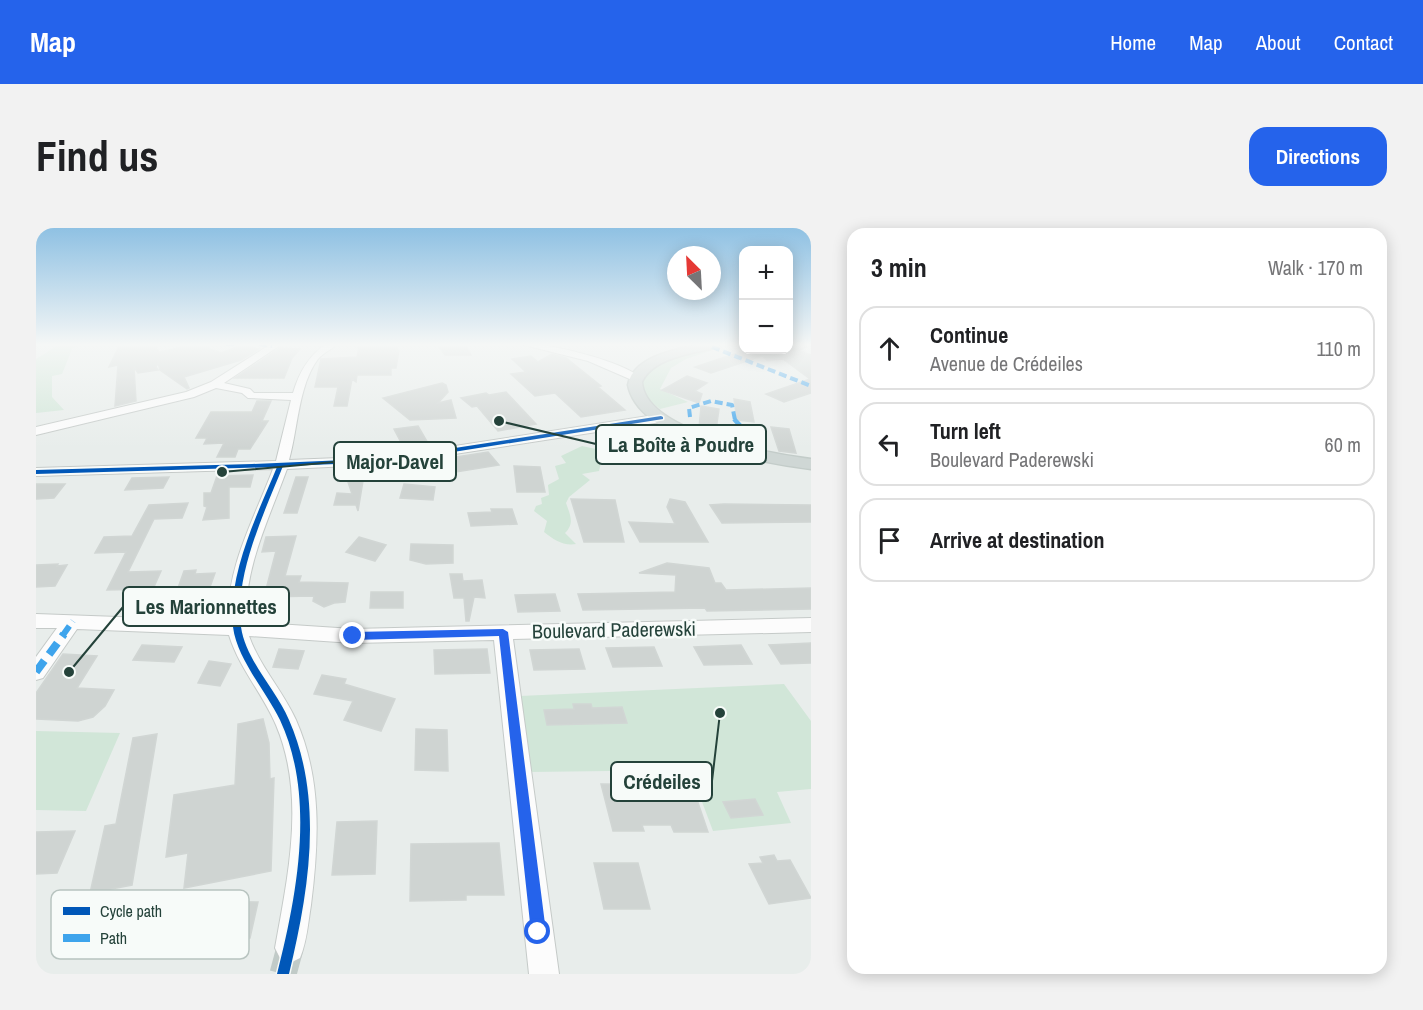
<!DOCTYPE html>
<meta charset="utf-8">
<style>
:root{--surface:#fff;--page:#f2f2f2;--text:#202124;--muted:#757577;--line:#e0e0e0;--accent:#2563eb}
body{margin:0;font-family:"Archivo Narrow",sans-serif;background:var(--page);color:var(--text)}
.controls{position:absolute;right:18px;top:18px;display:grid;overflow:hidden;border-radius:12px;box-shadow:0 3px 15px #0003}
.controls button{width:54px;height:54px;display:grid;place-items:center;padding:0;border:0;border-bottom:2px solid var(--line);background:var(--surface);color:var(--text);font:30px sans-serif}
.compass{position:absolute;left:631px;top:18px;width:54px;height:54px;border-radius:50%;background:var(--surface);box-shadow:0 3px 15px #0003;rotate:336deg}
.stop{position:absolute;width:18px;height:18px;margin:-14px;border:4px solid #2563eb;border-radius:50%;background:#fff}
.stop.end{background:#2563eb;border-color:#fff;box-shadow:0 2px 6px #0008}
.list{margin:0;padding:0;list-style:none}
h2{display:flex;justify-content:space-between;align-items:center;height:78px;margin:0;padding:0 24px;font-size:26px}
h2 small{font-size:20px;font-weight:400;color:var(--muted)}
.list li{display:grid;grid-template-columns:39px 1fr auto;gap:18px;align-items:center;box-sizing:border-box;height:84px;margin:0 12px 12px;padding:0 12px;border:2px solid var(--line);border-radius:18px}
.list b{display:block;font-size:22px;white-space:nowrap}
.list p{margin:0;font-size:20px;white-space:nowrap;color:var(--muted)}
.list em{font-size:20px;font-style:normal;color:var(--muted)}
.icon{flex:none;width:33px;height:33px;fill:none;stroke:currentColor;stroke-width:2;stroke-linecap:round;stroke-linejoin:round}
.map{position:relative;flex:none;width:775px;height:746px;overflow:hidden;border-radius:18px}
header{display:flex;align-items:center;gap:36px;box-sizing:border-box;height:84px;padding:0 30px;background:var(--accent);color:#fff}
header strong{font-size:28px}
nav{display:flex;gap:33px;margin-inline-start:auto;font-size:21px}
.intro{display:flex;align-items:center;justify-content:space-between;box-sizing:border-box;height:144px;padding:0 36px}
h1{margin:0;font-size:42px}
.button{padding:15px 27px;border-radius:18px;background:var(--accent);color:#fff;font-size:21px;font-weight:700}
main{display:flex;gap:36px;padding:0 36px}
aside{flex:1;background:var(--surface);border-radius:18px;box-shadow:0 3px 15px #0003}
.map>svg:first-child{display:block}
.green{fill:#d1e6d8}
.building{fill:#cfd4d2;stroke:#d1d6d4;stroke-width:1.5}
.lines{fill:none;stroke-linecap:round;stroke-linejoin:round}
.minor-tunnel{stroke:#c1cbc8;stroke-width:27;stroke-dasharray:27 14;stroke-linecap:butt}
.minor-casing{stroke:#c5cac8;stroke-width:2}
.major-casing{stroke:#c3ccc9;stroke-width:3}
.minor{fill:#fcfcfc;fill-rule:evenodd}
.major{fill:#cfd7d5;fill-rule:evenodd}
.quiet-far3{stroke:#3ea4ec;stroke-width:4;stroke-dasharray:8 4;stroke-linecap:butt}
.quiet-far2{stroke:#3ea4ec;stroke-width:4.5;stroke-dasharray:9 4.5;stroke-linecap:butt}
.quiet-far1{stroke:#3ea4ec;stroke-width:6;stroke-dasharray:11 6;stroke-linecap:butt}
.quiet{stroke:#3ea4ec;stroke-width:8;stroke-dasharray:14 8;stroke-linecap:butt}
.cycleway-casing{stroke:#f7fbf9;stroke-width:3}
.cycleway{fill:#0057b8;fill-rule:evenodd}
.route{fill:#2563eb}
.labels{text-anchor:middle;stroke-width:5;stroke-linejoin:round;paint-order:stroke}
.street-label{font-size:20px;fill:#24423a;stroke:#f7fbf9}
.key{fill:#f7fbf9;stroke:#b8c4c0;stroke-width:1.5}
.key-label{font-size:16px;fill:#24423a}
.leader{fill:none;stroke:#24423a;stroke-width:2}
.callout-dot{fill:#24423a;stroke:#f7fbf9;stroke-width:2}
.callout{fill:#f7fbf9;stroke:#24423a;stroke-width:2}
.callout-label{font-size:21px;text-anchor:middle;font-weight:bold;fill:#24423a}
</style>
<header>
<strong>Map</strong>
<nav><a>Home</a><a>Map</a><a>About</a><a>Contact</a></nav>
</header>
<div class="intro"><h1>Find us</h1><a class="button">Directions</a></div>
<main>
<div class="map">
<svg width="775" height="746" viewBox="0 0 775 746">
<rect width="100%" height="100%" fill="#e8edeb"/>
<!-- green -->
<path class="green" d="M24 116H46L36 121 26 146 16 148V169L28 182 0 185V131Z
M673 120 680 121 650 131 635 140 624 161 652 174 624 181 612 171 605 156C614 130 650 126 673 120Z
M546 218 560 221 571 227 565 235 563 243 546 246 554 252 533 269 530 275C534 287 539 295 529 305L540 316C527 318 518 312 508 304L511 293 498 283 500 278 506 276 505 270 513 267 512 257 523 251 519 238 530 235 525 228Z
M748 456 775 493V561L741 564 755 595 677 603 654 542 494 544 484 468Z
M0 503 84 505 50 583 0 582Z"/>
<!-- building -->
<path class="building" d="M84 116H117L123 124 161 116 185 125 207 117 223 121 205 132 148 149 153 160 151 161 124 142 122 135 120 139 122 142 102 145 98 139 100 173 79 178 82 137 73 139Z
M323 116H361V122H363L360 140H355V147H321L320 154 316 151 311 178H298L302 159H279L285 131 321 129Z
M401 116H429L435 127H409Z
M753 116H774L764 123 775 127V165L748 174 730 166 774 151 747 131 731 132 726 128 675 145 659 139 707 123 701 118H708V122H753Z
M244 120 264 121 256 130 248 150H199Z
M516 126 530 130 565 158 562 159 589 182 545 189 519 165 499 168 475 146 490 144 476 131 495 128 502 134Z
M651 148 671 155 659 163 666 166 663 175 626 162Z
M406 155 410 157 412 164 402 175 415 172 420 190 374 192 347 170Z
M470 164 500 196 462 203 441 178 436 179 425 170 450 165 453 167Z
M698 171 714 174 718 194 701 192Z
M221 173H235L226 193H232L214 221H202L199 229H181L188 215 168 216 171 210H160L175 184H216Z
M665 178 683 181 680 202 663 200Z
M382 198 393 217 368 220 358 201Z
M735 199 753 201 760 225 743 223Z
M452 224 463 237 420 244 413 230Z
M478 238 504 239 509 264H481Z
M326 241 331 242 332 253H327L322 283 320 277H298L301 265 316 266 310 248 311 242Z
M217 247 214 259H193V290L167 292 171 279 168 278V265H175L181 248Z
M133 249 127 260 89 262 96 250Z
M260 249H272L261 285H248Z
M0 256H29L18 270 0 271Z
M368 256 399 259 397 272 364 270Z
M535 271 579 272 588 314H548Z
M634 271 649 274 672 314H604L593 294 639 296 631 279Z
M152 275 146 290 118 291 92 344 125 343 117 361 71 362 90 324 59 325 68 309 96 308 113 277Z
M688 276 775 277V294L686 295 674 277Z
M455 281H476L481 296 435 298 432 285 456 284Z
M260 308 249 348H265L263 354 312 355 309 374 298 375 288 379 277 373 278 368 228 369 240 323 226 324 230 309Z
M323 309 350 317 339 333 310 324Z
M375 316 417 317V335L390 336 374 332Z
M631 335 673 340 679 355H685L690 362 775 360V381L671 383 669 380 547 382 542 366 639 364 640 347 603 345Z
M22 336 21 338 31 337 19 358 0 359V337Z
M160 342 159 346 179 345 174 359 142 360 148 343Z
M414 346H426L427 353 446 352 449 370 438 369 433 393H430L428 370H418Z
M335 364H367V380H334Z
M519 366 524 383 482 384 479 367Z
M775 415V435L745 436 733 417Z
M106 417 146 419 138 434 97 432Z
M705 417 716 436 668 437 658 419Z
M618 419 626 438 577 439 570 420Z
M243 421 268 423 262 441 237 439Z
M451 421 454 445 399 446 398 422Z
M543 421 549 441 498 442 494 422Z
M27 426 61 428 41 460 78 462 69 478 57 489 42 493 0 491V465Z
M173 433 195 436 184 458 162 455Z
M286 447 310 451 308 456 359 471 345 503 308 492 317 473 278 466Z
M537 476H555L556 480 586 479 591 495 511 497 508 482 538 481Z
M227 491 233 515 234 551 238 550 235 643 148 660 152 625 130 629 138 567 199 557 202 496Z
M380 501 411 502 412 543 379 542Z
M121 506 96 657 54 665 69 598 80 596 97 510Z
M565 556 656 557 672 604H638L635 597H606L608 603H577Z
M719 571 727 587 695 590 687 574Z
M341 593 339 646 296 647 301 594Z
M39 603 21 645 0 646V604Z
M463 615 468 667H430V672L374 673 375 616Z
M738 627 741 633 754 632 775 670 733 676 713 636 727 635 724 629Z
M558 635H602L614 681H568Z
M153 673 222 674 214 710H207L204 721 110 720 118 694 146 695Z"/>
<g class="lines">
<!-- minor-tunnel -->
<path class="minor-tunnel" d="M247 746 254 720"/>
<!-- minor casing -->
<g class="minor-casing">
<path id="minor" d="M235 116H246L188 155 214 161 218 165H257C263 145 272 128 290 116H301C295 122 287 125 282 131 262 158 262 201 253 232L354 228 625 186 631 190 625 194 354 236 251 241C233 291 208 339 210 394L317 401 775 390V404L477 411 523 746H493L458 412 317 415 213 408C224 439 247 463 260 492 286 551 283 613 275 677 272 695 271 713 264 730L254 735 244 730 239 720C252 647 270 568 240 497 227 466 203 440 193 407L41 401 7 450 0 452V429L21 400H0V386L192 393C191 338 218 291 237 241L0 248V240L240 233 255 172 212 170 206 165 180 160 158 169 0 207V199L150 164 175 154Z
M484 116C510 114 586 133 605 150L600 153 596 152 552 133Z"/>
</g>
<!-- major casing -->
<g class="major-casing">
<path id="major" d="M665 116H684L682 119C659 125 617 129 606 154 609 204 736 226 775 231V241C728 235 603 214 592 157 597 128 642 121 665 116Z"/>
</g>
<!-- minor -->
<use href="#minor" class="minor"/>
<!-- major -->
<use href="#major" class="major"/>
<!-- quiet-far3 -->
<path class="quiet-far3" d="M190 116H200
M223 116 236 118
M676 119 775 158
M654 189 653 180 675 173 696 177 699 192"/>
<!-- quiet-far2 -->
<path class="quiet-far2" d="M698 191 711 205"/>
<!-- quiet-far1 -->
<path class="quiet-far1" d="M27 407 37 393"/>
<!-- quiet -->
<path class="quiet" d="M0 444 28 406"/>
<!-- cycleway casing -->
<g class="cycleway-casing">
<path id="cycleway" d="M625 188 627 189V191L354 234 247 238C228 285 198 348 205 399 210 433 240 461 253 492 288 572 273 663 253 746H241C261 667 280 569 244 492 230 463 201 431 197 399 191 347 222 285 241 239L0 246V242L216 236 354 230Z"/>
</g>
<!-- cycleway -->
<use href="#cycleway" class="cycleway"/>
</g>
<!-- sky -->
<linearGradient id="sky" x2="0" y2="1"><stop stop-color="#8fc1e3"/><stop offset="0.53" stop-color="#f5f7f6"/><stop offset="1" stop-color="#f5f7f6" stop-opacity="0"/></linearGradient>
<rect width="775" height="220" fill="url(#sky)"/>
<!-- route -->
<path class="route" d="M467 401 472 404 510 704 508 709 502 711 497 709 495 704 463 408 317 412 312 408 317 404Z"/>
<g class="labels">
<!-- street labels -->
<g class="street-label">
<text transform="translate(578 402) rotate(-1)" y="7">Boulevard Paderewski</text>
</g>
</g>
<!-- legend -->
<rect x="15" y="662" width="198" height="69" rx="9" class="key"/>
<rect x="27" y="679" width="27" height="8" fill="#0057b8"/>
<rect x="27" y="706" width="27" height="8" fill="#3ea4ec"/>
<g class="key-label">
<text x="64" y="689">Cycle path</text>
<text x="64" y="716">Path</text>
</g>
<!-- callouts -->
<path class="leader" d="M463 193L560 216M186 244L298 234M33 444L87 379M684 485L676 553"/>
<g class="callout-dot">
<circle cx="463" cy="193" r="6"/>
<circle cx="186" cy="244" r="6"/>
<circle cx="33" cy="444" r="6"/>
<circle cx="684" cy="485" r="6"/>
</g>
<g class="callout">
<rect x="560" y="197" width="170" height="39" rx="6"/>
<rect x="298" y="214" width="122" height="39" rx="6"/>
<rect x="87" y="359" width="166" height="39" rx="6"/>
<rect x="575" y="534" width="101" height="39" rx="6"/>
</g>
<g class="callout-label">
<text x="645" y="224">La Boîte à Poudre</text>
<text x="359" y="241">Major-Davel</text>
<text x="170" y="386">Les Marionnettes</text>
<text x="626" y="561">Crédeiles</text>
</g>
</svg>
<div class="controls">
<button>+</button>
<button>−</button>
</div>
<svg class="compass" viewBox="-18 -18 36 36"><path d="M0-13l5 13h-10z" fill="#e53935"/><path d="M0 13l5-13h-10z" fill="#757577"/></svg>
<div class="stop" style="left:502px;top:704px"></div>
<div class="stop end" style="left:317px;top:408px"></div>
</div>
<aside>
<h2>3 min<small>Walk · 170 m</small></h2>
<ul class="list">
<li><svg class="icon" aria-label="ahead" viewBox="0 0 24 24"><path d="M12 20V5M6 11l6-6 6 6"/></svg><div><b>Continue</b><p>Avenue de Crédeiles</p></div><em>110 m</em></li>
<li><svg class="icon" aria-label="left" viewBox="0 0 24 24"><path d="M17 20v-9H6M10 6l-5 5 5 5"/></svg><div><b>Turn left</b><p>Boulevard Paderewski</p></div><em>60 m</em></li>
<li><svg class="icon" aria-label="arrive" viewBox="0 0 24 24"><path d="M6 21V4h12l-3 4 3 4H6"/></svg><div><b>Arrive at destination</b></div></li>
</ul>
</aside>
</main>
